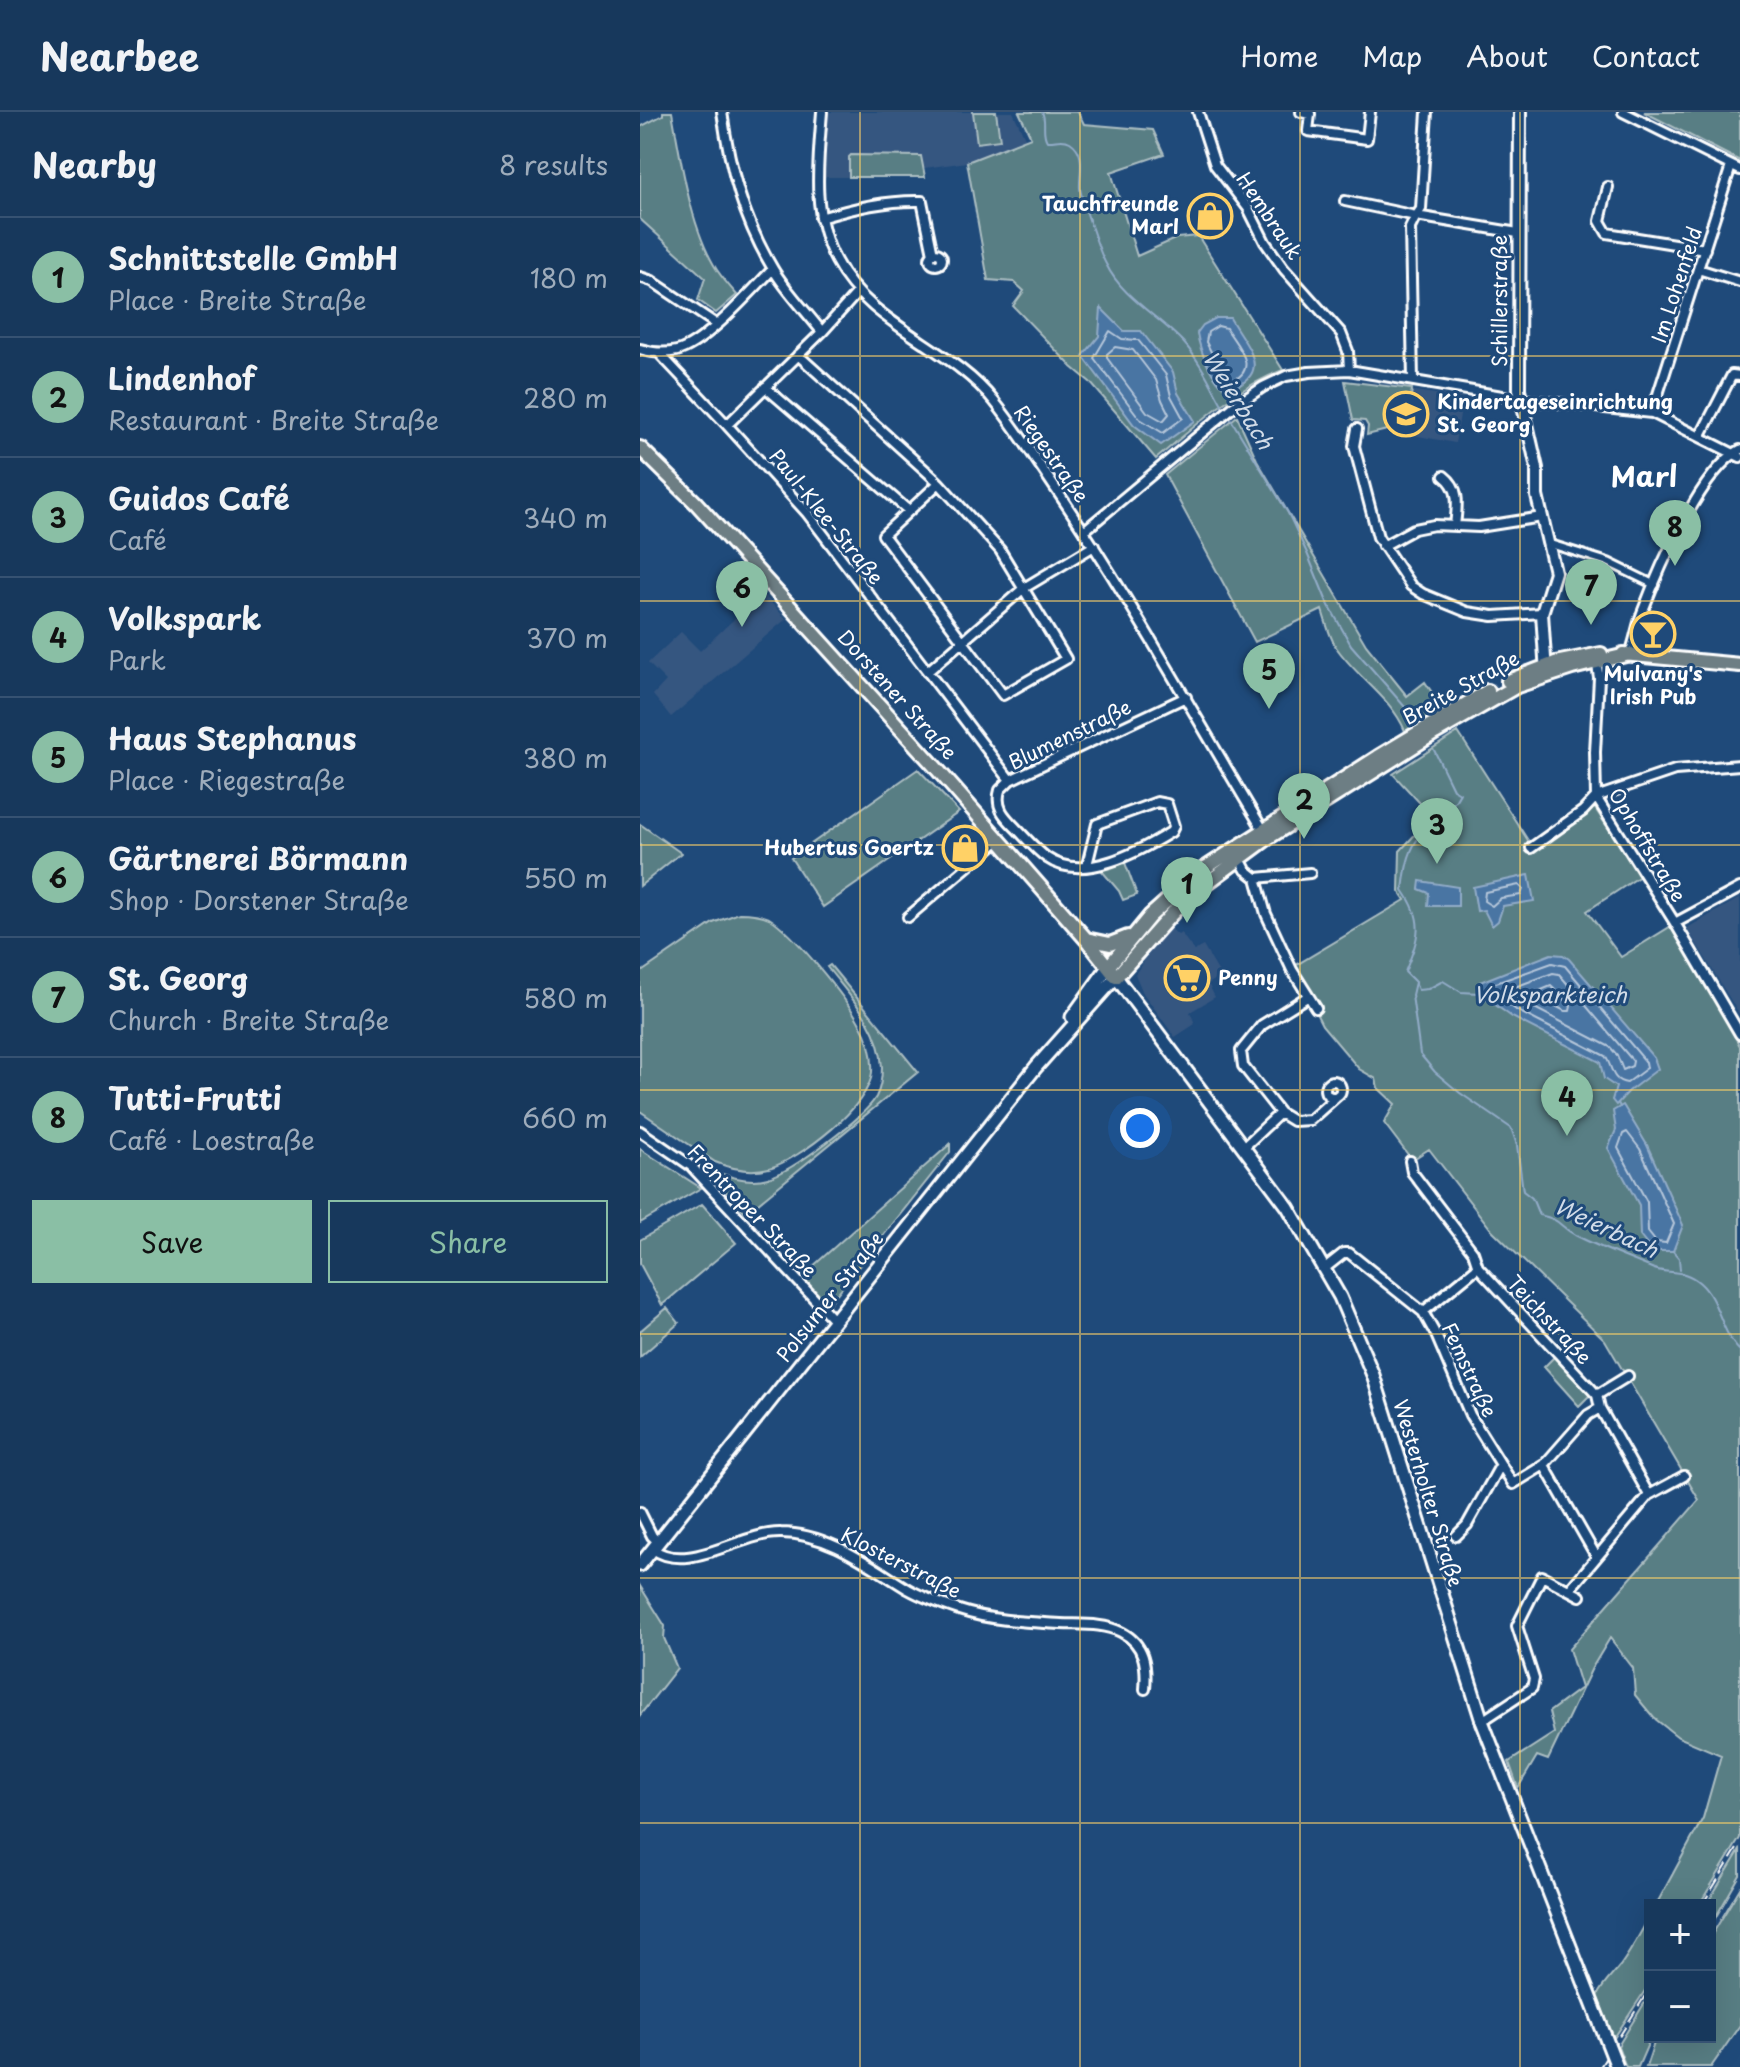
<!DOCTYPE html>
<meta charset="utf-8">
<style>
:root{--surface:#17385c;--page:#244365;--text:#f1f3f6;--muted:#9eacbb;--line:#365272;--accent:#8abfa5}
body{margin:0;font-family:"Playpen Sans",sans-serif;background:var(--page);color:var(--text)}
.controls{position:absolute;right:24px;bottom:24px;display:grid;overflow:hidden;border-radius:0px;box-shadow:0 8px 32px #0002}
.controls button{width:72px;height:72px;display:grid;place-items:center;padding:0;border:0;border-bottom:2px solid var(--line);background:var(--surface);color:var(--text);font:40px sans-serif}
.you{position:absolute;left:500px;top:1016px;width:28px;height:28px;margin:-20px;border:6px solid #fff;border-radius:50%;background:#1a73e8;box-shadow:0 0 0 12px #1a73e833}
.badge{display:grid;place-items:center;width:52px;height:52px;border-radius:50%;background:var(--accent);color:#111;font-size:26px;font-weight:700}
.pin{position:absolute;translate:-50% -66px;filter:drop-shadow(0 2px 4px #0008)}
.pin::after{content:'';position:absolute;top:42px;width:28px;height:24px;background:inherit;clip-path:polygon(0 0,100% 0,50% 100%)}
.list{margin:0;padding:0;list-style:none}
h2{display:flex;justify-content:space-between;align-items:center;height:104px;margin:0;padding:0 32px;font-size:34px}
h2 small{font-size:26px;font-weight:400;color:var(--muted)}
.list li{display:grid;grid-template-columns:52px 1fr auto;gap:24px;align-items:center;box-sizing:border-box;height:120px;padding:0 32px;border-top:2px solid var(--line)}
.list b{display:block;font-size:30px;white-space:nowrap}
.list p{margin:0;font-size:26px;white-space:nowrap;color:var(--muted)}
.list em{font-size:26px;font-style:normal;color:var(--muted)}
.actions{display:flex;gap:16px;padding:24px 32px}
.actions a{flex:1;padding:18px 0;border:2px solid var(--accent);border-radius:0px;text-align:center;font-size:28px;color:var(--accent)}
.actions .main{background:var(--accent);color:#111}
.map{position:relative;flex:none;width:1100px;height:1955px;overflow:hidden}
header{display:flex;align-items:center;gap:48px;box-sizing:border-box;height:112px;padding:0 40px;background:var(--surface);border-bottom:2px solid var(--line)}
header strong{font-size:38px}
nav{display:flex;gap:44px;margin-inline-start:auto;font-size:28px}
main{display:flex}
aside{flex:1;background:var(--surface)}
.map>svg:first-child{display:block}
.built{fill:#365680}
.green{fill:#597e84;stroke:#acbec2;stroke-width:2}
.water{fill:#4974a3;stroke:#92acc8;stroke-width:2}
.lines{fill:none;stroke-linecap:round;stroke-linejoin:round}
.shore{stroke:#b6c7da;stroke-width:2}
.stream{stroke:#92acc8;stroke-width:2}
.pedestrian-casing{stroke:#fff;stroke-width:12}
.minor-casing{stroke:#fff;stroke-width:14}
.tertiary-casing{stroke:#fff;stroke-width:16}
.secondary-casing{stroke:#fff;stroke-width:17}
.primary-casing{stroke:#fff;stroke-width:18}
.pedestrian{stroke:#1f4a7a;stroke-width:6}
.minor{stroke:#1f4a7a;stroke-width:8}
.tertiary{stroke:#1f4a7a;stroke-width:10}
.secondary{stroke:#1f4a7a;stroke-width:11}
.primary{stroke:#6d7e84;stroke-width:12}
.rail{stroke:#fff;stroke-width:2;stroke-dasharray:12 6;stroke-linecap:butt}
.secondary-bridge-casing{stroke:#fff;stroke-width:17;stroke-linecap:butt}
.secondary-bridge{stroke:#1f4a7a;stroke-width:11}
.grid{fill:none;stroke:#ffd166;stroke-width:2;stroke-opacity:0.55}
.labels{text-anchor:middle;stroke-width:6;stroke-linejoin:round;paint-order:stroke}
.poi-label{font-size:20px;font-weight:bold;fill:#fff;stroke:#1f4a7a;text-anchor:end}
.street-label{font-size:20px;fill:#fff;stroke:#1f4a7a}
.water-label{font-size:22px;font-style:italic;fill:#d2dce8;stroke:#1f4a7a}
.district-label{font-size:28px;font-weight:bold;fill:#fff;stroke:#1f4a7a}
</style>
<header>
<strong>Nearbee</strong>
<nav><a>Home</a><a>Map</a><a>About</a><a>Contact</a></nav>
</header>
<main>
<aside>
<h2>Nearby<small>8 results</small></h2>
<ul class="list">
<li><span class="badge">1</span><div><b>Schnittstelle GmbH</b><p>Place · Breite Straße</p></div><em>180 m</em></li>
<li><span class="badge">2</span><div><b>Lindenhof</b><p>Restaurant · Breite Straße</p></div><em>280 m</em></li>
<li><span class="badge">3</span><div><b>Guidos Café</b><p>Café</p></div><em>340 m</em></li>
<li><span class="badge">4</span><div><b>Volkspark</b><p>Park</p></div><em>370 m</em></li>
<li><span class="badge">5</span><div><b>Haus Stephanus</b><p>Place · Riegestraße</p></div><em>380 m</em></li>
<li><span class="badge">6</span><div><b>Gärtnerei Börmann</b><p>Shop · Dorstener Straße</p></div><em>550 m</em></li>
<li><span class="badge">7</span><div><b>St. Georg</b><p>Church · Breite Straße</p></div><em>580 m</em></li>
<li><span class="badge">8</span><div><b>Tutti-Frutti</b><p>Café · Loestraße</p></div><em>660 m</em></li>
</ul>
<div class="actions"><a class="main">Save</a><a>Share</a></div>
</aside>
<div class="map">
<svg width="1100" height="1955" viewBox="0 0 1100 1955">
<rect width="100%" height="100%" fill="#1f4a7a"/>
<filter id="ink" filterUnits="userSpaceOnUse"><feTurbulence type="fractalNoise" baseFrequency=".0125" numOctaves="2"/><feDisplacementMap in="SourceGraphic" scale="16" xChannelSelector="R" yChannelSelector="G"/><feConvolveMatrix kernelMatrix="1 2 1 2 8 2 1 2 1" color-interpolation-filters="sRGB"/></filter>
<g filter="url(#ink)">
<!-- built -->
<path class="built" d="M188 0H373L385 26 327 50 284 56 285 65H185Z
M705 269 823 286 815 331 747 318 727 323 728 314 725 309 713 308Z
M122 481 146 507 31 605 13 583 26 569 8 551 41 520 60 539Z
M1100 786V902H1099L1047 816Z
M528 815 538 823 541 821 554 839 563 834 581 864 568 872 575 885 550 900 555 912 535 925 503 881 495 862Z"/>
<!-- green -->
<path class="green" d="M23 0H32C41 48 50 116 77 158 83 167 90 175 97 183L76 201 58 188 65 166 0 107V15L23 3Z
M333 0H356L360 28 337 31Z
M379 0H438L444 12 513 18 524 42 471 60 497 144 537 126 558 124 643 258C594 276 556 314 516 347L450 270 432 255 373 194 384 179 374 170 348 168 327 50 391 25Z
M1004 0H1100V49Z
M211 43 281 44 285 65H209V45Z
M705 269 772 277 766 321 747 318 727 323 728 314 725 309 713 308Z
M597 304 617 348 726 533 767 584 785 570 803 597 765 619C751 585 716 565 696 535 689 524 686 510 682 498L615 530 525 363Z
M818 620 891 733 954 695 1000 764 947 799 981 845 1033 813 1100 934V1726L1059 1793H1016L1063 1706 1081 1643 1038 1625 1014 1606 995 1583 993 1556 970 1526 952 1556 908 1648 897 1644 878 1676 869 1650 914 1621 909 1600 941 1576 929 1537 1059 1388 965 1228 850 1116 789 1037 772 1048 744 1011 755 992 738 976 736 967 719 957 682 913 653 855 765 788 759 779 760 739 792 704 753 662Z
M278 657 319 700 183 795 151 746Z
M0 712 41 741 0 774Z
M484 748 497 783 483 788 479 779 462 759 463 756Z
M99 801C109 801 120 802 129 806 153 820 207 887 220 912 228 926 233 944 232 960 231 993 159 1048 129 1056 110 1061 92 1057 75 1050L0 999V861L73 811Z
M190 853 278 960 106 1101 63 1055C84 1063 106 1072 128 1066 152 1059 224 1006 236 985 240 977 242 965 242 955 240 914 211 886 187 855Z
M310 1032V1040L188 1193 162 1164Z
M0 1037 61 1076 0 1111Z
M62 1092 96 1131 22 1193 0 1152V1128Z
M27 1196 39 1211 0 1245V1219Z
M916 1243 952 1281 939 1294 904 1255Z
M0 1474 25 1514 24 1526 37 1556 0 1603Z
M1100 1738V1763L1070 1815V1793H1066Z
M1100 1776V1913L1071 1955H1006L1016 1925H1070V1826Z
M1010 1804V1871L974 1926 957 1884C963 1872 971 1865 980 1854 992 1838 1000 1821 1010 1804Z
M1010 1882 1011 1925 998 1955H986L978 1934Z"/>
<!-- water -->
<path class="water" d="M461 196 484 219H501L533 260 538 281 555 309 521 333 494 313 443 244 459 224Z
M576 206H590C608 237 634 260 588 279 572 268 560 240 557 221L563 213Z
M889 763 894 789 863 794 858 809 852 814 844 798 837 799 833 775Z
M780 769 818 775V794H788L789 781 779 777Z
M911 842 923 843 929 847 1014 946 1018 957 989 979 976 993 972 988 976 975 964 967 960 950 872 905 839 881 840 870Z
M983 993 1007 1033 1043 1113 1033 1139H1012L1000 1124 999 1093 968 1036 976 1018 973 999Z"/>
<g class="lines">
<!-- shore -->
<path class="shore" d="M578 214 586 216C598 235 621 257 590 270L585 267 566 230 568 220Z
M470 219 482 227 498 228 526 263 531 284 543 306 523 321 500 307 454 246Z
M475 235 493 238 516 268 522 288 529 302 523 309 507 300 467 246V242Z
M879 773 883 777 881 783 861 786 852 794 844 789 845 780Z
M912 851 925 854 1006 950 1007 956 987 971C970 969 973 954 965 944L876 898 850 879V874L856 871Z
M913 861 919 862 993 949 992 954 983 958 977 943 970 935 881 889 870 881 872 876Z
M911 874 931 894 930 899H925L898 885 899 879Z
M987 1020 1000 1037 1034 1112 1026 1131 1016 1130 1008 1120 1007 1090 978 1036 983 1022Z"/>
<!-- stream -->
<path class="stream" d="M402 0C407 10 401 19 407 29 415 30 422 25 430 30 447 41 439 61 440 76 441 86 460 142 466 152 482 185 517 203 543 230 561 250 572 275 585 298
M589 304 648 401 667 441 687 490 711 533 778 610
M794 638 813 677 820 681C811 701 788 710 777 728 767 743 765 762 763 778 786 810 778 827 765 860L775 870 772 883 780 942 795 960 820 981 871 1016 877 1033 883 1079 892 1086 899 1103C922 1108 918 1113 935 1123 960 1136 988 1146 1014 1157 1032 1163 1043 1156 1060 1171 1080 1189 1080 1220 1100 1239
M775 870 778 878 788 877 803 869 821 880 839 881
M978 991 980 995
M1033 1139 1039 1146 1040 1158"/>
<!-- pedestrian casing -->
<g class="pedestrian-casing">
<path id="pedestrian" d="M907 431 968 450 1015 473"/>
</g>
<!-- minor casing -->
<g class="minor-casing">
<path id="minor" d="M82 0C90 57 103 107 133 157 146 179 166 199 182 220
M182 0C178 50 171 103 196 149 229 213 310 234 354 289 375 315 394 345 413 373 490 485 555 605 625 721
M558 0 575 53 608 96 625 130 644 157 701 221 708 239 709 258
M661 0 670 2 668 19 727 27 730 0
M787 0 781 97 776 104 878 121
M983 0 1100 58
M968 75 960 109 967 121 1065 137
M705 89 776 104 770 116 773 268
M180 106C214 96 247 88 282 89L293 142
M290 147a6 6 0 1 1 12 0a6 6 0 1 1-12 0Z
M1058 157 1100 170
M0 165 12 169 76 212
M218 180 182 220 87 313 167 401 370 668
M0 237C13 241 24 242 37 239 65 232 111 179 133 157
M19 241 87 313
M158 243 295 367 299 371 360 438 426 547 363 583 243 423 299 371
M125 275 269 399
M1012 301 1091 54
M717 317 714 334 738 425 771 474 783 482 827 500 853 504 902 501
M1060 325 1092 263 1100 264
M804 364C821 377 817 394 815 414
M444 419 593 295 623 275 646 264 669 260 709 258 880 287 1012 301 1100 345
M743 434 774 417 794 413 839 415 902 405
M990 542C995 529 997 514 1002 501 1018 459 1061 358 1100 338
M956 547 959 566 955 640 956 685 1035 811 1100 922
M287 560 384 476 454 434
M891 736 943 699 956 685 1035 658 1100 653
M599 745 606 758 616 766 626 802 652 858 676 896
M447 753 457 712 517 690 527 692 534 714 531 720C500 739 443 771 407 746 396 738 385 725 375 715 364 704 355 695 360 678L370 668 546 585
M616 766 670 761
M268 805 360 727
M1035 811 1100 776
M685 977a8 8 0 1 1 16 0a8 8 0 1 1-16 0Z
M640 1001 653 1009 670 1008 698 983
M0 1019 51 1054 194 1208
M605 1034 640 1001 603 954 601 939 622 913 667 885
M770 1049 772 1060 833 1140 838 1155 783 1200
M838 1155 957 1283 960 1296 1009 1383 930 1477
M685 1156 704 1141H709L783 1200 796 1223 830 1303 873 1372 904 1353
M957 1283 988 1264
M1009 1383 1044 1364
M0 1400 12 1424 18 1430
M816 1424 827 1413 860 1354
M13 1437C48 1463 101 1420 141 1421 188 1421 230 1454 268 1477 284 1486 301 1492 319 1498 352 1509 387 1510 421 1512 441 1513 463 1511 481 1520 505 1532 507 1554 505 1577
M956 1444 904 1353 948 1303 960 1296
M842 1609 892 1576 894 1567 877 1514 902 1464 940 1484"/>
</g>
<!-- tertiary casing -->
<g class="tertiary-casing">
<path id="tertiary" d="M880 0 879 277 897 356V384L915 460 902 501 906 561"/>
</g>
<!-- secondary casing -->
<g class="secondary-casing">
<path id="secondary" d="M432 905 468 855
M0 1453 396 955 476 865 648 1095 700 1185 733 1263 842 1609 958 1906"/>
</g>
<!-- primary casing -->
<g class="primary-casing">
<path id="primary" d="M0 336 56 391 290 649 446 827 476 865 544 788 628 726 795 621 877 574 932 556 990 542
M983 542 1100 553
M868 569 915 551 961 542
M446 827 470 832 488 825
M468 855 510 804 559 760 738 645 848 579"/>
</g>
<!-- pedestrian -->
<use href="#pedestrian" class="pedestrian"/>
<!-- minor -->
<use href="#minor" class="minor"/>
<!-- tertiary -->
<use href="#tertiary" class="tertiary"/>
<!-- secondary -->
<use href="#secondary" class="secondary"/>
<!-- primary -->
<use href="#primary" class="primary"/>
<!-- rail -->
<path class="rail" d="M1062 1793 1100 1732
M960 1955 1010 1876"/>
<!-- secondary-bridge casing -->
<g class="secondary-bridge-casing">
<path id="secondary-bridge" d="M958 1906 977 1955"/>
</g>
<!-- secondary-bridge -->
<use href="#secondary-bridge" class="secondary-bridge"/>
</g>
</g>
<!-- grid -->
<path class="grid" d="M220 0V1955M440 0V1955M660 0V1955M880 0V1955M0 244H1100M0 489H1100M0 733H1100M0 978H1100M0 1222H1100M0 1466H1100M0 1711H1100"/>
<!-- icons -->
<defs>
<g id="shop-ring" transform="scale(2.3)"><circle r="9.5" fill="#1f4a7a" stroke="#ffd166" stroke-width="1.5"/><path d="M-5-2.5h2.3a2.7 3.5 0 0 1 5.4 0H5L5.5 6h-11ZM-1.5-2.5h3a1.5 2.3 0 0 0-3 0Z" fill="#ffd166"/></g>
<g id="school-ring" transform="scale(2.3)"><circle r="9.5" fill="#1f4a7a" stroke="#ffd166" stroke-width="1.5"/><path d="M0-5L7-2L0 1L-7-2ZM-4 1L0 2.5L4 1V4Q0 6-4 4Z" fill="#ffd166"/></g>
<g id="bar-ring" transform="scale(2.3)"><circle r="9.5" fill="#1f4a7a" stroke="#ffd166" stroke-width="1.5"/><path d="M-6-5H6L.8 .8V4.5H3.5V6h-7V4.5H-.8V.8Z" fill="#ffd166"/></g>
<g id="supermarket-ring" transform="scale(2.3)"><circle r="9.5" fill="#1f4a7a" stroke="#ffd166" stroke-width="1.5"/><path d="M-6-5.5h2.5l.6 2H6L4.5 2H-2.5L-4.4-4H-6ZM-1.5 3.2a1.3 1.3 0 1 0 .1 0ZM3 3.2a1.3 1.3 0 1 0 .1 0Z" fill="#ffd166"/></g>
</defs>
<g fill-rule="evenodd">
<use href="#shop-ring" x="570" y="104"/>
<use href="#school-ring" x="766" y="302"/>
<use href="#bar-ring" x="1013" y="522"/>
<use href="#shop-ring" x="325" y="736"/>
<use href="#supermarket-ring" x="547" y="866"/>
</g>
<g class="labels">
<!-- poi labels -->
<g class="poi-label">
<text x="539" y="99">Tauchfreunde<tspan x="539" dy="23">Marl</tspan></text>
<text x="797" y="297" text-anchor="start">Kindertageseinrichtung<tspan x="797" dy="23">St. Georg</tspan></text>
<text x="1013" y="569" text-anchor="middle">Mulvany's<tspan x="1013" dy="23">Irish Pub</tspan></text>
<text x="294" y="743">Hubertus Goertz</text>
<text x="578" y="873" text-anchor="start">Penny</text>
</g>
<!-- street labels -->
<g class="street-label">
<text transform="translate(629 104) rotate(56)" y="7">Hembrauk</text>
<text transform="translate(1037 173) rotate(-72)" y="7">Im Lohenfeld</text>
<text transform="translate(860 189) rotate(-90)" y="7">Schillerstraße</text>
<text transform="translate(411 342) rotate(55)" y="7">Riegestraße</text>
<text transform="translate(186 405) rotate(51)" y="7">Paul-Klee-Straße</text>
<text transform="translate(821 576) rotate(-29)" y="7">Breite Straße</text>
<text transform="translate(257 583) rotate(48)" y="7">Dorstener Straße</text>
<text transform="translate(430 623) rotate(-26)" y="7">Blumenstraße</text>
<text transform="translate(1007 733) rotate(59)" y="7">Ophoffstraße</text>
<text transform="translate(112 1099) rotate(46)" y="7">Frentroper Straße</text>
<text transform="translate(190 1185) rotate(-52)" y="7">Polsumer Straße</text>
<text transform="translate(909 1208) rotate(47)" y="7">Teichstraße</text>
<text transform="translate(829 1258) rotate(65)" y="7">Femstraße</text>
<text transform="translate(788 1381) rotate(73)" y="7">Westerholter Straße</text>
<text transform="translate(261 1451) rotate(27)" y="7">Klosterstraße</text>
</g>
<!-- water labels -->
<g class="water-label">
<text transform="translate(598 288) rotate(58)" y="8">Weierbach</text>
<text x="910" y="891">Volksparkteich</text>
<text transform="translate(966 1116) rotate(25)" y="8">Weierbach</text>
</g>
<!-- district labels -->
<g class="district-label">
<text x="1004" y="375">Marl</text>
</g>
</g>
</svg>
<div class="controls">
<button>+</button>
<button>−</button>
</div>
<div class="you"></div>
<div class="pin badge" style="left:547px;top:811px">1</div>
<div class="pin badge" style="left:664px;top:727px">2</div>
<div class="pin badge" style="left:797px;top:752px">3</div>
<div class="pin badge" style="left:927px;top:1024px">4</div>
<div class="pin badge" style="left:629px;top:597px">5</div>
<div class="pin badge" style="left:102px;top:515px">6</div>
<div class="pin badge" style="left:951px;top:513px">7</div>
<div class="pin badge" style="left:1035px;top:454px">8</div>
</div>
</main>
